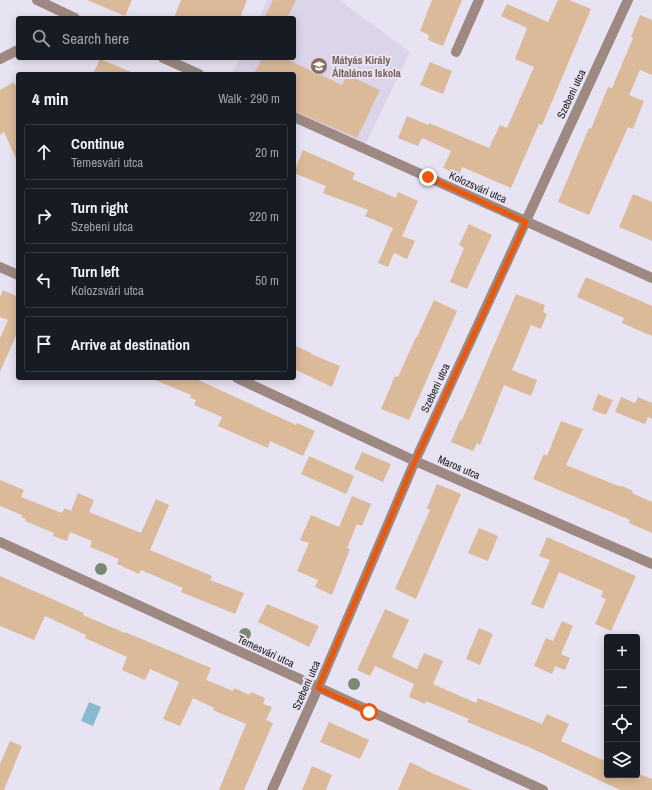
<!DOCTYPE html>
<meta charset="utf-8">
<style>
:root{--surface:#171b24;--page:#242831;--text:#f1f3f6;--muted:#9ea1a6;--line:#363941}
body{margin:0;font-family:"Archivo Narrow",sans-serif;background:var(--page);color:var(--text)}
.controls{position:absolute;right:12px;bottom:12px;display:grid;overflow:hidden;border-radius:4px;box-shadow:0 2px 10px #0003}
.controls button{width:36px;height:36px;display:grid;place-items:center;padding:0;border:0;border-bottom:1px solid var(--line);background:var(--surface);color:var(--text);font:20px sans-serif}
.stop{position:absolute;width:12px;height:12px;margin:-9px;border:3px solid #ea580c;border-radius:50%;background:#fff}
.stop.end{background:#ea580c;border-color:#fff;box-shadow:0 1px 4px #0008}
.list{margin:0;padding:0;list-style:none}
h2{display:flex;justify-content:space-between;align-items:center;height:52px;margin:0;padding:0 16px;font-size:17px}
h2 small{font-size:13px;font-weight:400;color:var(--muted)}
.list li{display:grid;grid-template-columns:26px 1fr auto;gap:12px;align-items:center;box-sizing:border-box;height:56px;margin:0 8px 8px;padding:0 8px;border:1px solid var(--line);border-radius:4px}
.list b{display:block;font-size:15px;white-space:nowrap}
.list p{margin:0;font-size:13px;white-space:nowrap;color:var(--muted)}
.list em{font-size:13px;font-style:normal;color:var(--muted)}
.icon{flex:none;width:22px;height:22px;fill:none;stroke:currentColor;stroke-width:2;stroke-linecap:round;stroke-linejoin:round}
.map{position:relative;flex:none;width:652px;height:790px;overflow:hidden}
.search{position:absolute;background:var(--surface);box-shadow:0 2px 10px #0003;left:16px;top:16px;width:280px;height:44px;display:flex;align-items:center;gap:10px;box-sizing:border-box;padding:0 14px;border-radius:4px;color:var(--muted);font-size:15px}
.panel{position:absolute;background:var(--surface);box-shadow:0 2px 10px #0003;left:16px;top:72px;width:280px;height:308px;border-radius:4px}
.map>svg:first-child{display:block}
.education{fill:#dcd4e9}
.water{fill:#89b9ce}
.building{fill:#dbba99}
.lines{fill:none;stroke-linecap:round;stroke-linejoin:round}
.minor{stroke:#9d8982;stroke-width:10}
.tree{fill:#798972}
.route{stroke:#ea580c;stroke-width:5}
.labels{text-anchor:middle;stroke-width:4;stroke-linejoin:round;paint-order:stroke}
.education-label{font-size:11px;font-weight:bold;fill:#785e54;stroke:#e8e3f2;text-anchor:start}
.street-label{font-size:11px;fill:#1c1a1f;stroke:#e8e3f2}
</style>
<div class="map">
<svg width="652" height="790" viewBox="0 0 652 790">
<rect width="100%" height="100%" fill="#e8e3f2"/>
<!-- education -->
<path class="education" d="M267 0H339L410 52 365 145 294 113V74H232L240 58H294V18H259Z"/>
<!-- water -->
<path class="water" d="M89 702 101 707 93 726 81 721Z"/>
<!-- building -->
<path class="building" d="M87 0H132L125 16Z
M181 0H247L240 18H174Z
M273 0H296L287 18H264Z
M432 0H462L443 46 428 40 429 35 420 31Z
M558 0H569L591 9 542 125 539 124 511 188 462 167 459 175 443 168 451 151 422 138 418 146 398 138 407 116 428 125 429 123 489 148 500 125 507 128 534 67 515 59 527 28 501 16 507 4 548 22Z
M640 15 652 20V75L640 70 629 95 644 101 633 129 628 127 589 215 558 202 578 154 589 128 591 129 608 87 612 88 633 38 631 37Z
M262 58H284L342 85 347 75 380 90 357 138 294 111V74H254Z
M100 59 136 74H93Z
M430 62 452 71 443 94 420 85Z
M14 82 18 91V163L4 132 0 135V90Z
M303 150 355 173 352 179 396 198 398 192 418 201 402 236 415 241 407 259 394 253 388 267 378 263 393 228 365 216 368 210 323 193 326 186 294 173Z
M633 194 652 202V241L619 227Z
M469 224 492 235 467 289 450 282 464 248 459 245Z
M586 277 652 306V336L622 323 624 318 577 297Z
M3 290 18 297V331L0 372V338L8 320 0 317V297Z
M516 294 545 305 543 312 547 314 541 329 531 325 512 370 537 380 531 396 504 385 480 445 477 443 473 451 451 442 460 420H462Z
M434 300 457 311 409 420 381 409 395 376 398 377 416 337H417Z
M294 345 311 353V354L340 366 332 387 294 369Z
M150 378H194L296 425 297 423 315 431 303 456 270 441 268 448 218 426 222 417 194 405 196 400 190 398 191 395Z
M598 394 613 400 606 415 592 410Z
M621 397 635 403 638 397 652 403V419L648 417 645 424 615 412Z
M561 421 583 429 566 465 621 487 622 486 633 491 632 493 652 502V533L629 523 630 520 533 479 544 454 547 456Z
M362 452 391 464 383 482 354 469Z
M309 456 354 476 346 494 301 474Z
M0 480 24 490 21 497 62 513 65 508 71 511 78 493 94 500 89 512 141 533 156 499 169 505 150 550 212 576 210 580 244 593 235 614 181 592 183 588 141 570 139 574 117 564 119 559 90 547 92 541 70 532 67 541 53 536 54 533 25 521 26 519 21 517 22 515 0 506Z
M437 484 461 494 416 599 395 589 430 510 427 508Z
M352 496 371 504 362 526 357 524 347 548 350 549 332 595 315 587 318 580 297 571 309 543 300 540 311 515 339 527Z
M479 528 498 536 488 561 468 553Z
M547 537 636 576 611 631 595 624 606 599 601 597 603 591 559 572 543 609 531 604 550 560 539 556Z
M0 576 52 599 84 613 83 615 125 633V632L211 668 206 680 233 691 234 688 250 695 251 692 265 698 263 704 272 707 266 720 273 723 244 790H219L246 724 213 710 214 708 193 698 180 726 163 719 179 682 150 669 145 680 122 670 127 657 85 638 86 635 45 616 34 640 0 626Z
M267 604 319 626 309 647 258 622Z
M385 609 409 620 392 657 417 669 424 653 443 661 433 684 476 703 478 698 542 724 547 714 569 724 561 741 607 762V775H642L652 779V790H620L531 748 467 722 469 719 426 701 425 704 409 697 414 684 375 666 370 676 357 670Z
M562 621 573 626 561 654 570 658 565 670 555 666 552 674 534 666 546 638 553 641Z
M479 628 493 634 480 665 466 659Z
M329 722 369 740 360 759 320 742Z
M10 741 22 746 4 790H0V764Z
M410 762 432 773 472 790H398Z
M312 766 332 775 326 790H302Z"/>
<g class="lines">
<!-- minor -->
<path class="minor" d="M37 0 75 18
M456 52 479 0
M163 58 199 74
M0 59 18 50
M294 117 652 278
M0 267 18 275
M237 378 415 461 652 564
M0 542 543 790
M272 790 318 688 415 461 628 0"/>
</g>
<!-- trees -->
<g class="tree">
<circle cx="101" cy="569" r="6"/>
<circle cx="245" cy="634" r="6"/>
<circle cx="354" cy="684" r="6"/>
</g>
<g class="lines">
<!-- route -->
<path class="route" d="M369 712 318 688 415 461 526 222 428 177"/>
</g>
<!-- icons -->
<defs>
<g id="school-disc" transform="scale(0.9)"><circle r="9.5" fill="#8d6e63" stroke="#e8e3f2"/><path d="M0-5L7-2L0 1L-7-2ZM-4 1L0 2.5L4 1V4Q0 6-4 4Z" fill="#fff"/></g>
</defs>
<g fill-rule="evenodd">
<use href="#school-disc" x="319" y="66"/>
</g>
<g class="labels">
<!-- education labels -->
<g class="education-label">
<text x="332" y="64">Mátyás Király<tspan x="332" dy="13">Általános Iskola</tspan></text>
</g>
<!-- street labels -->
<g class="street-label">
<text transform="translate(571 94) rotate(-65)" y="4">Szebeni utca</text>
<text transform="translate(478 187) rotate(24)" y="4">Kolozsvári utca</text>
<text transform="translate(435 388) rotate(-65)" y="4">Szebeni utca</text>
<text transform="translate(459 467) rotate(23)" y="4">Maros utca</text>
<text transform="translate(266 651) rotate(25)" y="4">Temesvári utca</text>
<text transform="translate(306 685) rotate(-66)" y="4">Szebeni utca</text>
</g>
</g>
</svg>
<div class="controls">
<button>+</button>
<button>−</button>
<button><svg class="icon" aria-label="locate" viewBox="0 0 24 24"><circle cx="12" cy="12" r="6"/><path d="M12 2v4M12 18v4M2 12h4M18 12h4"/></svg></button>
<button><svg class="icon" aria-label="layers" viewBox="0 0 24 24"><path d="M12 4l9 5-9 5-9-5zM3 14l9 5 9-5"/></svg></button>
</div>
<div class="stop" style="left:369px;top:712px"></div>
<div class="stop end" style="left:428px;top:177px"></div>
<div class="search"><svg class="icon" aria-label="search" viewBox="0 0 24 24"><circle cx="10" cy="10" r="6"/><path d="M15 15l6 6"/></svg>Search here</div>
<section class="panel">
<h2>4 min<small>Walk · 290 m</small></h2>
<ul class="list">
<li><svg class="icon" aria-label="ahead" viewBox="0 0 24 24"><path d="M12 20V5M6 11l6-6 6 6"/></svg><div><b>Continue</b><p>Temesvári utca</p></div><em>20 m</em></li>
<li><svg class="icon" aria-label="right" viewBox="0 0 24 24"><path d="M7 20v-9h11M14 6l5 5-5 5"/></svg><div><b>Turn right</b><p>Szebeni utca</p></div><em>220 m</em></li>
<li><svg class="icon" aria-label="left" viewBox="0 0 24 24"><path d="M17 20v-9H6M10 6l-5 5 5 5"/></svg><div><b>Turn left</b><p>Kolozsvári utca</p></div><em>50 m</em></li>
<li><svg class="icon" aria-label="arrive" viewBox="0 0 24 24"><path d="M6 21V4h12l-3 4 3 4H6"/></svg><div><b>Arrive at destination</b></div></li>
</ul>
</section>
</div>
